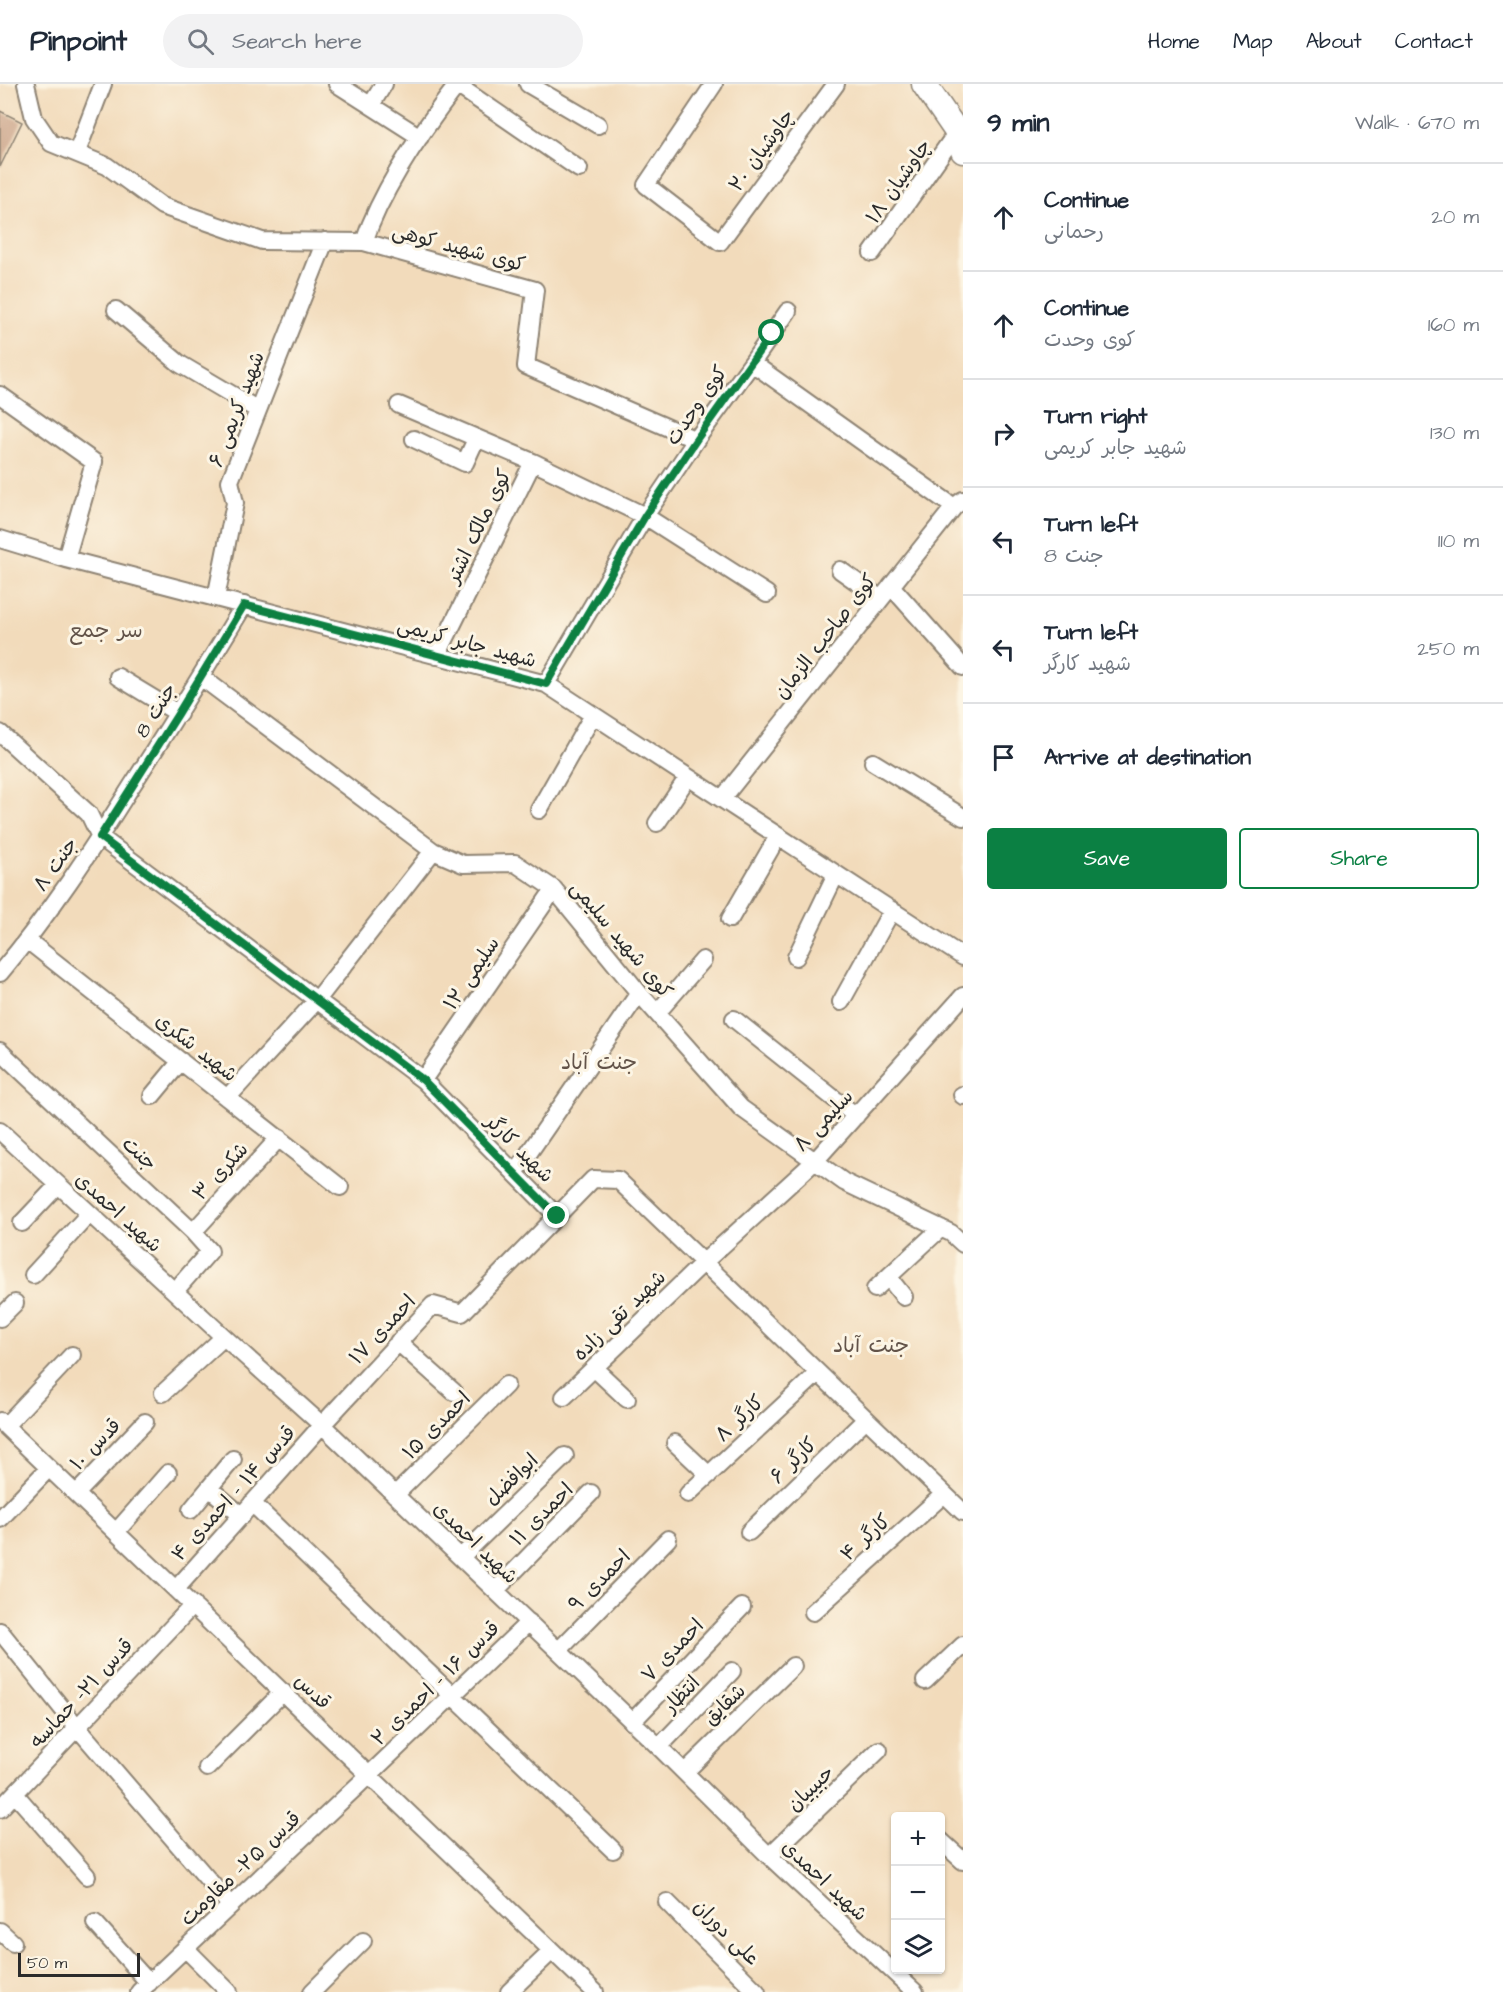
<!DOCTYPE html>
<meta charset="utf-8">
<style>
:root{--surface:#fff;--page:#f2f2f3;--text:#1f2937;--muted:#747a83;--line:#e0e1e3;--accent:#0b8043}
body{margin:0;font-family:"Architects Daughter","Playpen Sans Arabic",sans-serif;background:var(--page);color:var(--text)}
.controls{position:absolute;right:18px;bottom:18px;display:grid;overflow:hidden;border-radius:6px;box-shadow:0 2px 4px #0004}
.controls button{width:54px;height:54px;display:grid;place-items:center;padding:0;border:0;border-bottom:2px solid var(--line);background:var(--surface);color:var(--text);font:30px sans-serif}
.scale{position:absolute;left:18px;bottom:15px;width:122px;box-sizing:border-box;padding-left:6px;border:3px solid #2b2b2b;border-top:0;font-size:16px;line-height:21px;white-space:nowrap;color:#2b2b2b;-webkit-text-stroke:4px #fcf5e5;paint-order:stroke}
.stop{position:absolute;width:18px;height:18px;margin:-14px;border:4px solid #0b8043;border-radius:50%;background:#fff}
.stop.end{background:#0b8043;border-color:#fff;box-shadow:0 2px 6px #0008}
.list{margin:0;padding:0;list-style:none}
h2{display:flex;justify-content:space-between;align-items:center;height:78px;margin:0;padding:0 24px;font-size:26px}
h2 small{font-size:20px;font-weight:400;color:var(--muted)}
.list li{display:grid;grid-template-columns:39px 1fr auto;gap:18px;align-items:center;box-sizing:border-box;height:108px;padding:0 24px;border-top:2px solid var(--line)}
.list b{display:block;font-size:22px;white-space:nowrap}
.list p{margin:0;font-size:20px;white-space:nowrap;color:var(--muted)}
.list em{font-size:20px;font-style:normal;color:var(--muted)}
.actions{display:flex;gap:12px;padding:18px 24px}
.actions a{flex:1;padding:14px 0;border:2px solid var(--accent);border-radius:6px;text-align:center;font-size:21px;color:var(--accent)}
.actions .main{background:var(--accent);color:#fff}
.icon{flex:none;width:33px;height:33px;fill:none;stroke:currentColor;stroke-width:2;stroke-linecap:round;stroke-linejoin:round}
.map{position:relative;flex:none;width:963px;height:1908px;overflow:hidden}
header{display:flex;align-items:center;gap:36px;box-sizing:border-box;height:84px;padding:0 30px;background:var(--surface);border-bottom:2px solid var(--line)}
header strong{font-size:28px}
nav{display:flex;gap:33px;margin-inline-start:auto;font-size:21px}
.search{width:420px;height:54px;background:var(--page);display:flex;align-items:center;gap:15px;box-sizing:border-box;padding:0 21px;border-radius:33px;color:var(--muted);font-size:22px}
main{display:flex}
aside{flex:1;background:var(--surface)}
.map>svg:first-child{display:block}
.building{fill:#c89e82}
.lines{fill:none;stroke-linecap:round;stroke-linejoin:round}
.minor-casing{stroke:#8e8373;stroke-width:20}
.secondary-casing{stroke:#8e8373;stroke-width:27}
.minor{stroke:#fff;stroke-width:16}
.secondary{stroke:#fff;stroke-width:24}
.route{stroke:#0b8043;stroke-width:8}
.labels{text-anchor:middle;stroke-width:6;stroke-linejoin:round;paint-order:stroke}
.street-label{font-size:20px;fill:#2b2b2b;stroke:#fcf5e5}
.neighbourhood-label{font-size:21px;fill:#625349;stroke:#fcf5e5}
</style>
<header>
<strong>Pinpoint</strong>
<div class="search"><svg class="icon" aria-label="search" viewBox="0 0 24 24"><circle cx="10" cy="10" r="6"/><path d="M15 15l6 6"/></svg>Search here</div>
<nav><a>Home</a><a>Map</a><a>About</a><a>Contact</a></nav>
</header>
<main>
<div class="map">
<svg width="963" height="1908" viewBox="0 0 963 1908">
<rect width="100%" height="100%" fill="#fcf5e5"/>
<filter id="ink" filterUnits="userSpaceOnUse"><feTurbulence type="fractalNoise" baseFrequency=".0167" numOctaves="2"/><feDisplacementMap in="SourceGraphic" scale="12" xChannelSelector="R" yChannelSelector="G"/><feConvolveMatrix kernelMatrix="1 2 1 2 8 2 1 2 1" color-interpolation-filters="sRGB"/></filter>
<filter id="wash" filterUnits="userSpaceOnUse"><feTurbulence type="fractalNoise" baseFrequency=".008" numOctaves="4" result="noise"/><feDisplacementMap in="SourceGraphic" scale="24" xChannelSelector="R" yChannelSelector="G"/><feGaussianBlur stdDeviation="1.35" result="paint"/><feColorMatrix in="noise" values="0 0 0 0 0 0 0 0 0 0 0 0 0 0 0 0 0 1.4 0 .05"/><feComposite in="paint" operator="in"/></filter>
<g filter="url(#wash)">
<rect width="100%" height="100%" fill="#f2dbbb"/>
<g id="blocks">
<!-- building -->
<path class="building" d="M0 27 22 38 0 83Z"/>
</g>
</g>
<g filter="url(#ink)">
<use href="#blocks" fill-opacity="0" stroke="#8e8373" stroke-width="1.5"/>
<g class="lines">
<!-- minor casing -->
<g class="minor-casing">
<path id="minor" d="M26 0 34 34 51 59 107 82 162 122 262 157 364 158 535 206 526 282 696 356
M337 0 420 53
M528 0 598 41
M714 0 646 101 720 158 836 0
M457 1 579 85
M371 21 384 0
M77 68 103 0
M364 158C382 105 423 45 458 0
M872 169 957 48
M116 226 180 280 258 326
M752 279 788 227
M0 311 94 378 66 475
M399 321 533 378
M414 355 465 379 476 355
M0 455 66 475 546 600 963 873
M840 486 881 515
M891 502 963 583
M216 514 235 419 230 397 325 157
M437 572 533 378 645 432 767 510
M118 593 179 630
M201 593 433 767 463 780 515 779 554 805 639 909 741 1024 844 1098 951 1149 963 1160
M546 600 645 432 696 356 752 279 954 423
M0 649 89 730 100 753 423 996 557 1132 593 1095 618 1096 963 1428
M873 678 963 733
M722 715 954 423 963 416
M539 726 593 631
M657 739 688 693
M730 835 778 752
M27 856 340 1103
M796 873 836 790
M0 889C49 831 91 767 131 703 170 643 207 582 244 521
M841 918 892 826
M657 929 703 876
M734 935 856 1032
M0 967 193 1148 210 1167 175 1207
M423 996 554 805
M962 1011 963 1012
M152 1012 181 977
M227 1014 317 916 433 767
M0 1047 224 1253 322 1341 659 1663 769 1772 915 1908
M515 1089 639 909
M22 1139 58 1101
M193 1148 279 1054
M33 1191 89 1130
M889 1194 904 1213
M875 1205 941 1144
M0 1234 15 1219
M398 1258 454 1308
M594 1284 627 1315
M163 1309 224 1253
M564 1313 703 1179 815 1077 963 912
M0 1337 595 1908
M5 1342 72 1271
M675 1359 709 1391
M209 1404 233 1375
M76 1410 145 1338
M688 1410 818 1289
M395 1411 506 1301
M252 1419 613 1766
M191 1426 209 1404 242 1432
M0 1435 49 1384
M116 1448 168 1389
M749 1448 866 1335
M461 1473 565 1372
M176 1505 322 1341 433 1221 462 1229 557 1132
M496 1506 591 1409
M813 1528 944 1410
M0 1547 77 1643 230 1821
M559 1566 668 1455
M925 1597 963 1561
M632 1638 742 1523
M659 1663 732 1587
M207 1684 283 1608
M685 1688 793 1582
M15 1710 87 1792
M0 1725 193 1521
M940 1756 963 1777
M769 1772 879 1666
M667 1818 757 1908
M95 1839 149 1899
M0 1847 13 1859
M185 1864 229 1908
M139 1908 370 1690 529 1538
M312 1908 363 1857
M509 1908 552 1867"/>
</g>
<!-- secondary casing -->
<g class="secondary-casing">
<path id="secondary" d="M924 0 957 48 963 67"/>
</g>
<!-- minor -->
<use href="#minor" class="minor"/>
<!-- secondary -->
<use href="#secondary" class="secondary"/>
</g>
</g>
<g class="lines" filter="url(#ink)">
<!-- route -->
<path class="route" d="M557 1132 423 996 100 753 178 630 244 521 546 600 645 432 696 356 772 249"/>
</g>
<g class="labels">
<!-- street labels -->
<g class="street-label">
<text transform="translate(761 66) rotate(-54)" y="7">چاوشیان ۲۰</text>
<text transform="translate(898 97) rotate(-55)" y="7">چاوشیان ۱۸</text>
<text transform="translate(459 163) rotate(15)" y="7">کوی شهید کوهی</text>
<text transform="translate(696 321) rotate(-55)" y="7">کوی وحدت</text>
<text transform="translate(236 325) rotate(-69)" y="7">شهید کریمی ۶</text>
<text transform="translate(478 442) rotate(-64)" y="7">کوی مالک اشتر</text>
<text transform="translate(825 552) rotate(-52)" y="7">کوی صاحب الزمان</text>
<text transform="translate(467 558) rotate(15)" y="7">شهید جابر کریمی</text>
<text transform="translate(155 626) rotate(-58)" y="7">جنت 8</text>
<text transform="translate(55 780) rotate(-55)" y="7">جنت ۸</text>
<text transform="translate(622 855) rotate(50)" y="7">کوی شهید سلیمی</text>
<text transform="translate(471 889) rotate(-56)" y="7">سلیمی ۱۲</text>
<text transform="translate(197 963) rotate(38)" y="7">شهید شکری</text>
<text transform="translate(823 1036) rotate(-47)" y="7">سلیمی ۸</text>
<text transform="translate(520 1064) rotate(45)" y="7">شهید کارگر</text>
<text transform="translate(140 1069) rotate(43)" y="7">جنت</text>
<text transform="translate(220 1087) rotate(-47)" y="7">شکری ۳</text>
<text transform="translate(119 1128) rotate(42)" y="7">شهید احمدی</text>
<text transform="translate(619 1231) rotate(-44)" y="7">شهید تقی زاده</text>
<text transform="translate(382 1245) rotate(-47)" y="7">احمدی ۱۷</text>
<text transform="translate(739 1334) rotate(-43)" y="7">کارگر ۸</text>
<text transform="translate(436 1341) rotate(-45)" y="7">احمدی ۱۵</text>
<text transform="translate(95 1360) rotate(-46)" y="7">قدس ۱۰</text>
<text transform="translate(793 1376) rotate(-44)" y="7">کارگر ۶</text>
<text transform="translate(511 1395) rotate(-44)" y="7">ابوافضل</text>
<text transform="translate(233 1409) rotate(-48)" y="7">قدس ۱۴ - احمدی ۴</text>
<text transform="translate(541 1430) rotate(-45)" y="7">احمدی ۱۱</text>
<text transform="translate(865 1453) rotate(-42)" y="7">کارگر ۴</text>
<text transform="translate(476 1458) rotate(44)" y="7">شهید احمدی</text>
<text transform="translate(599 1496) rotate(-45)" y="7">احمدی ۹</text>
<text transform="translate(672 1566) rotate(-46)" y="7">احمدی ۷</text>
<text transform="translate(435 1599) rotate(-44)" y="7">قدس ۱۶ - احمدی ۲</text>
<text transform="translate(313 1607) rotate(44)" y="7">قدس</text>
<text transform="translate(81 1609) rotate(-47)" y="7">قدس ۲۱- حماسه</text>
<text transform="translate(681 1610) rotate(-46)" y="7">انتظار</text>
<text transform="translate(724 1620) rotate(-44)" y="7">شقایق</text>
<text transform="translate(810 1704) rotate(-44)" y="7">حبیبیان</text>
<text transform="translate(240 1784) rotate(-43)" y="7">قدس ۲۵- مقاومت</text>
<text transform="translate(825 1796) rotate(43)" y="7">شهید احمدی</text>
<text transform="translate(727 1848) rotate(45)" y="7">علی دوران</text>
</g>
<!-- neighbourhood labels -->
<g class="neighbourhood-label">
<text x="106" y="553">سر جمع</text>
<text x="599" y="985">جنت آباد</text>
<text x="871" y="1268">جنت آباد</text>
</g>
</g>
</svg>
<div class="controls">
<button>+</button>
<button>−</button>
<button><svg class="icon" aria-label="layers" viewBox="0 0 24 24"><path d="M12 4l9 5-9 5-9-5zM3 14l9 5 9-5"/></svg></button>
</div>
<div class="scale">50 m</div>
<div class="stop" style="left:772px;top:249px"></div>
<div class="stop end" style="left:557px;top:1132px"></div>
</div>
<aside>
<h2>9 min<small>Walk · 670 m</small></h2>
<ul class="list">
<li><svg class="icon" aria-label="ahead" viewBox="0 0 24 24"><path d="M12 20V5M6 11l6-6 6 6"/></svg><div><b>Continue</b><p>رحمانی</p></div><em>20 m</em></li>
<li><svg class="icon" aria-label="ahead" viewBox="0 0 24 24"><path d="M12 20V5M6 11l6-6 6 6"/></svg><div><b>Continue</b><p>کوی وحدت</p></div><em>160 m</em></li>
<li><svg class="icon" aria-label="right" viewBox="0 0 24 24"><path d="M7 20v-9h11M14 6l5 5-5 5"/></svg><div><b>Turn right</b><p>شهید جابر کریمی</p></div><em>130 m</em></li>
<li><svg class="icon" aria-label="left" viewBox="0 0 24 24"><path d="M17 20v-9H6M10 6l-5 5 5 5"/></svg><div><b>Turn left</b><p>جنت 8</p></div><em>110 m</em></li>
<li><svg class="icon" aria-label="left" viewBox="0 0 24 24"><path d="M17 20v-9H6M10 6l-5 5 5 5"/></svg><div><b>Turn left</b><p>شهید کارگر</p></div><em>250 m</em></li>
<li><svg class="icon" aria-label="arrive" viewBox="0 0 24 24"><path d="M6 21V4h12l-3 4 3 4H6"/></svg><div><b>Arrive at destination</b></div></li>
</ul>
<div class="actions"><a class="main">Save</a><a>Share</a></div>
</aside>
</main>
